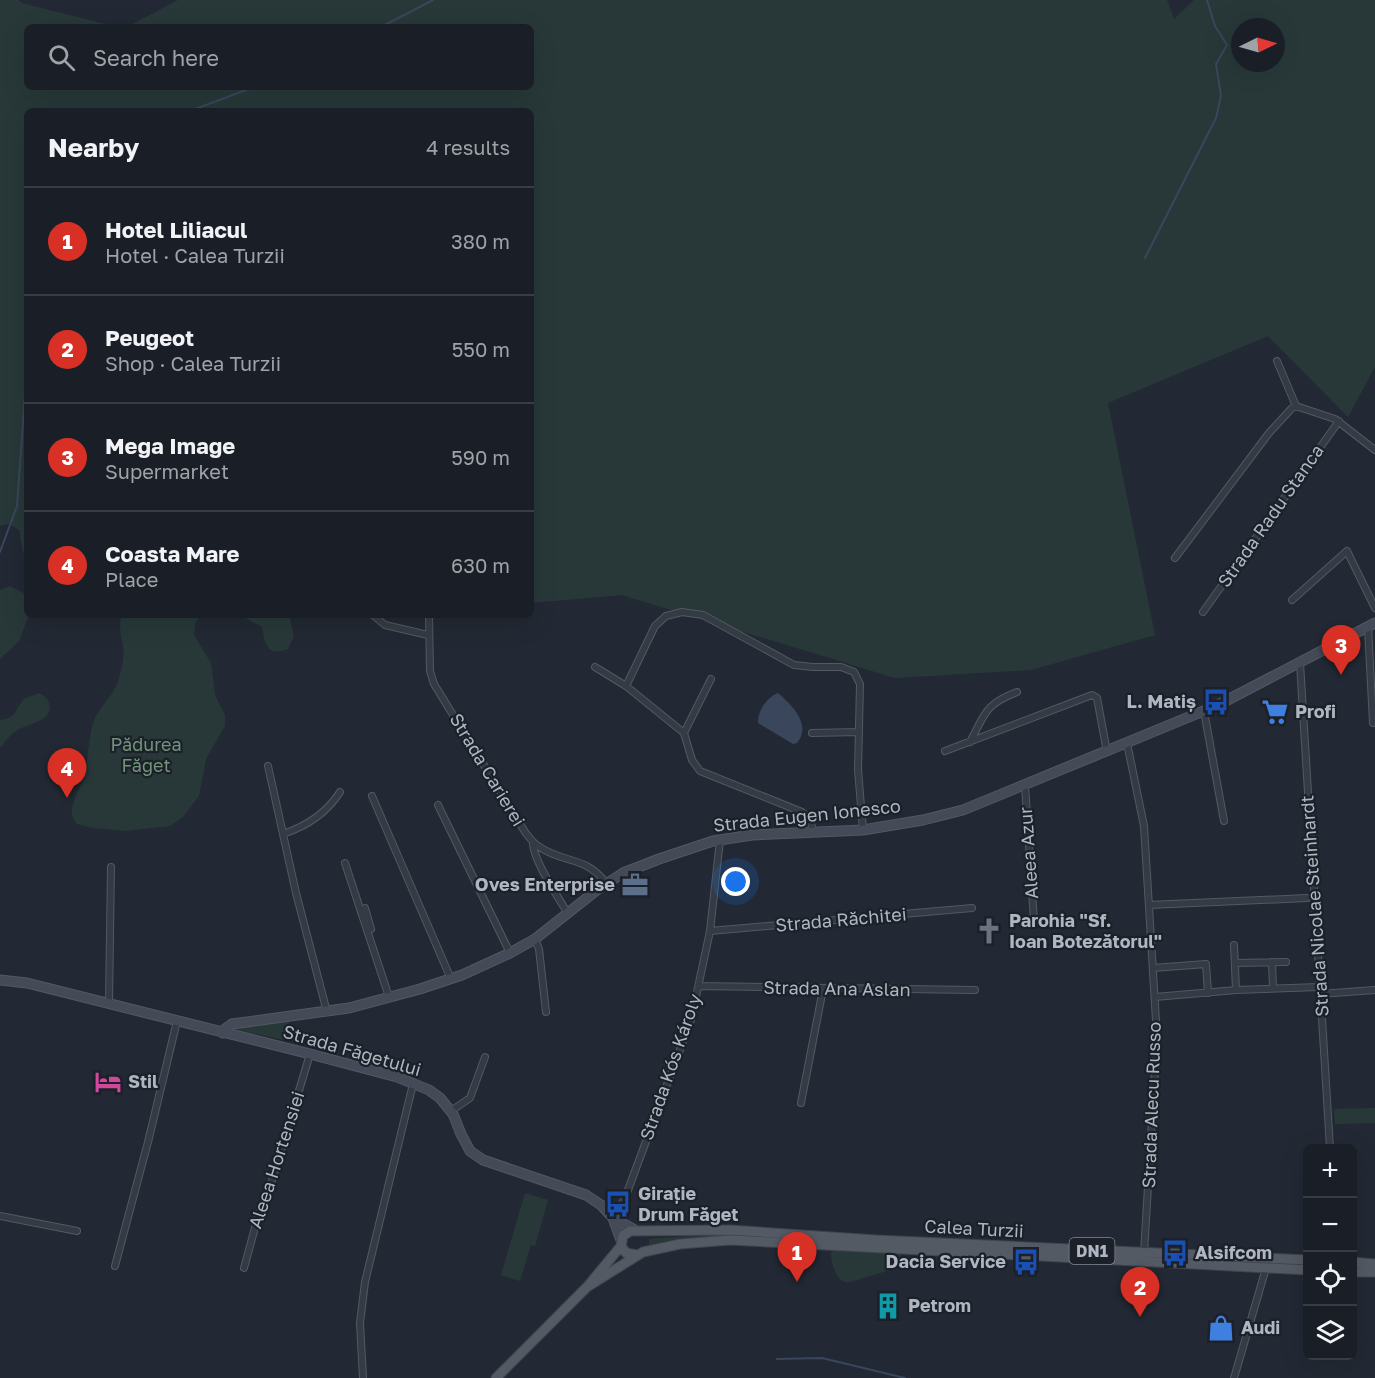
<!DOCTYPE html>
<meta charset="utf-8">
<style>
:root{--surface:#1a1f27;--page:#23272f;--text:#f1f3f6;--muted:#9fa2a7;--line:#383d44;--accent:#d93025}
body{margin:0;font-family:"Golos Text",sans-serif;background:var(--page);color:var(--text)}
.controls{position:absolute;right:18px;bottom:18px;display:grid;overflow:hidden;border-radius:9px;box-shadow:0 6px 24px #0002}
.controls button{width:54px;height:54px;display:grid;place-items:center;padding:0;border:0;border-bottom:2px solid var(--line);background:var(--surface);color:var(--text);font:30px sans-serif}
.compass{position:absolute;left:1231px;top:18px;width:54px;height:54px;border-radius:50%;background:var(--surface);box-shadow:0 6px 24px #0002;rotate:85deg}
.you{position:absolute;left:736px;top:882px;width:21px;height:21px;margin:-15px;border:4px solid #fff;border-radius:50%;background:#1a73e8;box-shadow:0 0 0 9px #1a73e833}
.badge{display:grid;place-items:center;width:39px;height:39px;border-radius:50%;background:var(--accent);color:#fff;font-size:20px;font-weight:700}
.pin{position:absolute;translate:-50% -50px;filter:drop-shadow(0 2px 3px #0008)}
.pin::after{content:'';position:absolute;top:32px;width:21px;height:18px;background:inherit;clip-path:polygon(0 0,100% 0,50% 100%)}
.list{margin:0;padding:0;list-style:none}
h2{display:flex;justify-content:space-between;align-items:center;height:78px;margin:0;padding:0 24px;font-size:26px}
h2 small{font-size:20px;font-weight:400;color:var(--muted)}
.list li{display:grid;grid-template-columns:39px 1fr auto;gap:18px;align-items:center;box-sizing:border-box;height:108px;padding:0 24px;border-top:2px solid var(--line)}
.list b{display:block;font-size:22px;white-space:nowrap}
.list p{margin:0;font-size:20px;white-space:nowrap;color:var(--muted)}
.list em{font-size:20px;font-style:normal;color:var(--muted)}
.icon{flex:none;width:33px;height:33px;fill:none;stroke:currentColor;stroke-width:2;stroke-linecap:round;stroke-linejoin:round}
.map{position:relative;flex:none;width:1375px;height:1378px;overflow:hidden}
.search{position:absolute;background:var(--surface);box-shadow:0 6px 24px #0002;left:24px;top:24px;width:510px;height:66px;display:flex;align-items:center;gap:15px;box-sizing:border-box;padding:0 21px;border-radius:9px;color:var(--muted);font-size:22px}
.panel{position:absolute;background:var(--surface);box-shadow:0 6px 24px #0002;left:24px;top:108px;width:510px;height:510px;border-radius:9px}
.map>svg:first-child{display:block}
.green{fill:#283839;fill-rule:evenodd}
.water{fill:#39465b}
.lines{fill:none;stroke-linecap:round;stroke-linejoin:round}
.stream{stroke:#39465b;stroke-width:2}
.street-casing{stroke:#535962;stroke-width:8}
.secondary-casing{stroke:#535962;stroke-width:11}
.primary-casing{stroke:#3f444e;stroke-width:11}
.street{stroke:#353b44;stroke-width:6}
.secondary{stroke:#444a57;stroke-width:9}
.primary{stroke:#535a64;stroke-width:9}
.labels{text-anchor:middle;stroke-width:4.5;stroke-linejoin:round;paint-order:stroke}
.shield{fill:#1b2029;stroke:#838993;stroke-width:1.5}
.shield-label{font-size:16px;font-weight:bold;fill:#afb6c1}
.street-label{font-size:18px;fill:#afb6c1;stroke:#1b2029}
.poi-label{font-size:18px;font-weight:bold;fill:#afb6c1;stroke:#1b2029;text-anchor:start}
.park-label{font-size:18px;fill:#71947b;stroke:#1b2029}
</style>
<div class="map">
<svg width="1375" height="1378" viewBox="0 0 1375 1378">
<rect width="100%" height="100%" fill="#222934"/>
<!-- green -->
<path class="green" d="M0 0H18L22 3 117 27H27V87H531V27H127L178 0H1167L1174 19 1194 0H1375V367L1348 417 1268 336 1108 403 1155 635 1031 670 895 678 622 595 531 603V111H27V561L23 552 19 530 9 524 0 526ZM1240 27H1276V63H1240Z
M10 586 27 595V615H29L19 641 0 659V590Z
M122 615H200L195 624 194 635 211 663 215 695 225 715V726L206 759 199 796 183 817 170 826 125 831 93 828 77 824C63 809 82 789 85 773 89 754 88 736 95 718 103 702 116 694 120 674 122 666 125 655 123 647 121 635 118 627 122 615Z
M240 615H289L294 636 288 649C267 657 265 644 262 627Z
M39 693C53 700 54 714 39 721 32 725 24 726 17 730 10 735 5 741 0 748V720C16 719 15 709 24 699Z
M289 1020V1041L238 1030 240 1025Z
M1375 1108V1123L1335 1124 1334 1109Z
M525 1193 548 1200 535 1246 531 1245 520 1281 501 1275Z
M698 1235H739L1307 1264 1308 1266 739 1237 680 1238 649 1245V1239Z
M834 1250 898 1253 903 1257 901 1265 890 1270 847 1283C835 1279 831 1263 831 1252Z"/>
<!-- water -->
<path class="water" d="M778 693C792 705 812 725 797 743L793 744 758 723C757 712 767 697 778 693Z"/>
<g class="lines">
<!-- stream -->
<path class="stream" d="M381 27 433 0
M190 111 254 87
M1145 258 1216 118 1221 96 1216 64 1227 45 1215 26 1207 0
M0 552 17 506 27 367
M777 1359 822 1358 905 1378"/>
<!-- street casing -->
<g class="street-casing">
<path id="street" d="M1277 361 1296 406
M1175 558 1269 433 1292 408 1296 406 1335 419 1375 450
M1292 600 1347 551 1375 608
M1203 612 1339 421
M373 615 385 625 428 635
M429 615 430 671 434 684 525 832C529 837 533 843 538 846 563 864 585 855 606 883
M1368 627 1373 723
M1300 663 1330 1148
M595 667 626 686
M1204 711 1224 821
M684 733 711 679
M812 733 859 732
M970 742C985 714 985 704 1017 692
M1127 743 1144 826 1157 1037 1144 1253
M945 751 1092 695 1097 698 1107 752
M268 766 296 893 327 1012
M1025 785 1034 921
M372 796 451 979
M438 805 510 953
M813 832 810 818 802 812 700 771 692 760 684 733 626 686 655 626 666 616 682 612 703 615 794 665 813 667H841L854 672 860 684 858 770 863 830
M283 834C307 826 326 814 340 792
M533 842C532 859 559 898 568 914
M345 863 389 997
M1149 905 1307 898
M365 908 371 929
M710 931 972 908
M535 939 539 949 546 1012
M1234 945 1236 990
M1272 962 1273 988
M1235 963 1286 962
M1153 968 1206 964 1208 993
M699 986 975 990
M1320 994 1375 990
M1155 997 1236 990 1319 987
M109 1004 111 867
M801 1103 823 989
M451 1111 470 1098 485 1057
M0 1216 77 1231
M613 1218 625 1198 691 1020 710 931 720 840
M115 1266 148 1142 177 1021
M244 1268 259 1213 266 1200 310 1054
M363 1378 360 1323 365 1282 413 1084
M1234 1378 1266 1268"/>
</g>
<!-- secondary casing -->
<g class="secondary-casing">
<path id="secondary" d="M0 980 27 983 310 1054 397 1077 429 1090 440 1098 453 1114 461 1134 470 1151 483 1160 586 1195 601 1205 613 1218 635 1230
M223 1033 225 1029 232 1024 349 1008 420 989 462 975 510 953 535 939 597 890 623 873 659 859 713 841 752 835 863 830 923 820 963 810 1218 705 1375 623
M613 1218 621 1240"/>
</g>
<!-- primary casing -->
<g class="primary-casing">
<path id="primary" d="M637 1255 626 1253 621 1246 623 1236 630 1231 730 1230 876 1240 1308 1260
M1352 1262 1375 1264
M1352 1272H1375
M587 1287 643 1252 680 1244 730 1240 1308 1270
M496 1378 587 1287 621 1246"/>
</g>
<!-- street -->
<use href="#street" class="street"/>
<!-- secondary -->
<use href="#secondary" class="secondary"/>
<!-- primary -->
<use href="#primary" class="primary"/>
</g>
<!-- icons -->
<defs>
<g id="bus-bare" transform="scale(2.07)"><path d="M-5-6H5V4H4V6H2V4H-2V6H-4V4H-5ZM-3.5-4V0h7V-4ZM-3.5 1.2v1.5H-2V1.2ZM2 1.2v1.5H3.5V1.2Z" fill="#1a4fb4" stroke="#1b2029" stroke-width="2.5" paint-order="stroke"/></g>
<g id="supermarket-bare" transform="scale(2.07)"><path d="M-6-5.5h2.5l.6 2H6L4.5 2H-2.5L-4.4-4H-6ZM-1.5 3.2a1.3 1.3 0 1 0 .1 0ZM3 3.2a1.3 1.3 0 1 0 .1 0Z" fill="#3f7fe0" stroke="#1b2029" stroke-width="2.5" paint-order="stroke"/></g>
<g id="office-bare" transform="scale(2.07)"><path d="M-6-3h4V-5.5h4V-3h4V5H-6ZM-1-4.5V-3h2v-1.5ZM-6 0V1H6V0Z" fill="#5c6f8a" stroke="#1b2029" stroke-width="2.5" paint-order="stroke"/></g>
<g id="church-bare" transform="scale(2.07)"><path d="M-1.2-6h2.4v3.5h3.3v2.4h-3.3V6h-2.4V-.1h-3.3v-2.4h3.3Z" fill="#6b7280" stroke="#1b2029" stroke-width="2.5" paint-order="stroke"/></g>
<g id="hotel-bare" transform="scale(2.07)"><path d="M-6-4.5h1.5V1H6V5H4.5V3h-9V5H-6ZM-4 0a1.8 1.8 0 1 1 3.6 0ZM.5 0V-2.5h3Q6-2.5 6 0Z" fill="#d1479c" stroke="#1b2029" stroke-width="2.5" paint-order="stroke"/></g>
<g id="building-bare" transform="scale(2.07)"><path d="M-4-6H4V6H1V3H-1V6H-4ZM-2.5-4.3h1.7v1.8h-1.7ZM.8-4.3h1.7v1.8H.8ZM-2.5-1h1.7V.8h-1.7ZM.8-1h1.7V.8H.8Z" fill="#0f9aa8" stroke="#1b2029" stroke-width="2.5" paint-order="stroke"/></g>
<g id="shop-bare" transform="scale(2.07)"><path d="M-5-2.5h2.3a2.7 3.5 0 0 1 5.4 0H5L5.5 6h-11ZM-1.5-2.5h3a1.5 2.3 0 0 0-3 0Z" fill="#3f7fe0" stroke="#1b2029" stroke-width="2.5" paint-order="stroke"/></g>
</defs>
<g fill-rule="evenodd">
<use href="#bus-bare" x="1216" y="702"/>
<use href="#supermarket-bare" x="1275" y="712"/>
<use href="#office-bare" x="635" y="885"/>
<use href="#church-bare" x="989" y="931"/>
<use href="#hotel-bare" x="108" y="1082"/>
<use href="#bus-bare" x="618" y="1204"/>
<use href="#bus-bare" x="1175" y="1253"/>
<use href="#bus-bare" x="1026" y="1262"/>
<use href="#building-bare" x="888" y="1306"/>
<use href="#shop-bare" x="1221" y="1328"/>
</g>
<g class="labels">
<!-- shield labels -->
<rect class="shield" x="1069.5" y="1238" width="45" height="26" rx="4.5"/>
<g class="shield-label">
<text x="1092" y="1257">DN1</text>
</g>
<!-- street labels -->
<g class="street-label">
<text transform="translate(1271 516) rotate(-55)" y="6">Strada Radu Stanca</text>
<text transform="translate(487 770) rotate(59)" y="6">Strada Carierei</text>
<text transform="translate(807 816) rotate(-6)" y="6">Strada Eugen Ionesco</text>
<text transform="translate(1029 853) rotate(-94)" y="6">Aleea Azur</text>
<text transform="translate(1315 906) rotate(-94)" y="6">Strada Nicolae Steinhardt</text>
<text transform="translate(841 920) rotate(-5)" y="6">Strada Răchitei</text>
<text transform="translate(837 989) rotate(1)" y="6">Strada Ana Aslan</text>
<text transform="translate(352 1051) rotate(16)" y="6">Strada Făgetului</text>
<text transform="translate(671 1067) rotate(-71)" y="6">Strada Kós Károly</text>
<text transform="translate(1152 1105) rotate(-88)" y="6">Strada Alecu Russo</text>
<text transform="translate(277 1160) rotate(-72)" y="6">Aleea Hortensiei</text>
<text transform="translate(974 1229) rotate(3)" y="6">Calea Turzii</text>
</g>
<!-- poi labels -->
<g class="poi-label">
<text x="1196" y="708" text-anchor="end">L. Matiș</text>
<text x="1295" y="718">Profi</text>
<text x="615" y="891" text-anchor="end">Oves Enterprise</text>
<text x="1009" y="927">Parohia "Sf.<tspan x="1009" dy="21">Ioan Botezătorul"</tspan></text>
<text x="128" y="1088">Stil</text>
<text x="638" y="1200">Girație<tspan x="638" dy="21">Drum Făget</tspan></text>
<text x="1195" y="1259">Alsifcom</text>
<text x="1006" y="1268" text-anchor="end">Dacia Service</text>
<text x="908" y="1312">Petrom</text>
<text x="1241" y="1334">Audi</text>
</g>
<!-- park labels -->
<g class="park-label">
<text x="146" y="751">Pădurea<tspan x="146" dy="21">Făget</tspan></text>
</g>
</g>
</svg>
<div class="controls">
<button>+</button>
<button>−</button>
<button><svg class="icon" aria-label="locate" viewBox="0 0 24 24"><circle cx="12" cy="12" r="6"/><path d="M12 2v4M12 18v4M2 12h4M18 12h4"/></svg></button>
<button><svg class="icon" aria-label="layers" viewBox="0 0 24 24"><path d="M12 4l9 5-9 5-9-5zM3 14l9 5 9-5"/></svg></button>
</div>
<svg class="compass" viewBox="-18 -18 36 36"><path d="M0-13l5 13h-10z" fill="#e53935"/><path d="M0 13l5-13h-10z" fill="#9fa2a7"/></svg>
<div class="you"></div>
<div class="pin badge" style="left:797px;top:1282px">1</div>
<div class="pin badge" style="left:1140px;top:1317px">2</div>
<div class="pin badge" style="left:1341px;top:675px">3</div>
<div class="pin badge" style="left:67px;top:798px">4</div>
<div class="search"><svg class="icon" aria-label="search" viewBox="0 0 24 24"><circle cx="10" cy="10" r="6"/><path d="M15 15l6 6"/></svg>Search here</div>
<section class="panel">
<h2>Nearby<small>4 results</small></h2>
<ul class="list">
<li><span class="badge">1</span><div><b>Hotel Liliacul</b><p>Hotel · Calea Turzii</p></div><em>380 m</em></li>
<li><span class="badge">2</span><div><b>Peugeot</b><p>Shop · Calea Turzii</p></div><em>550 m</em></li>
<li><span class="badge">3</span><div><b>Mega Image</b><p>Supermarket</p></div><em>590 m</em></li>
<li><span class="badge">4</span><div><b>Coasta Mare</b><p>Place</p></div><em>630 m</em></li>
</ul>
</section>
</div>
